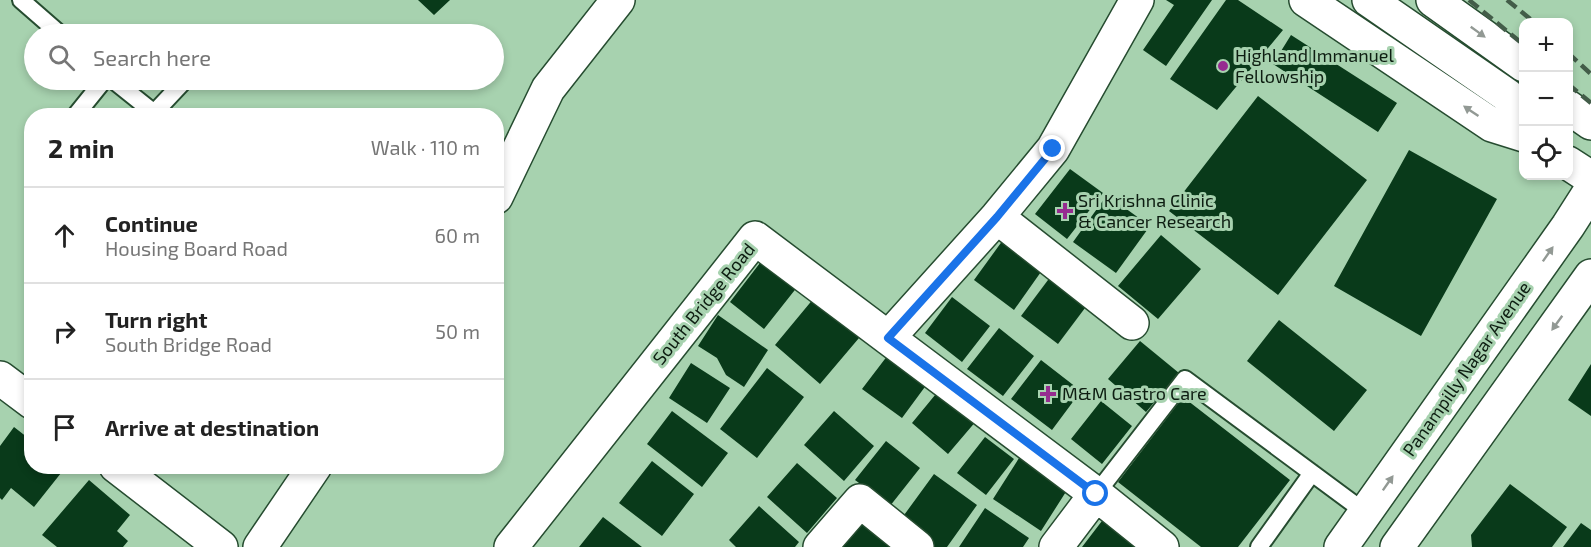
<!DOCTYPE html>
<meta charset="utf-8">
<style>
:root{--surface:#fff;--page:#f6f6f6;--text:#222;--muted:#767676;--line:#e0e0e0}
body{margin:0;font-family:"Exo 2",sans-serif;background:var(--page);color:var(--text)}
.controls{position:absolute;right:18px;top:18px;display:grid;overflow:hidden;border-radius:12px;box-shadow:0 3px 9px #0003}
.controls button{width:54px;height:54px;display:grid;place-items:center;padding:0;border:0;border-bottom:2px solid var(--line);background:var(--surface);color:var(--text);font:30px sans-serif}
.stop{position:absolute;width:18px;height:18px;margin:-14px;border:4px solid #1a73e8;border-radius:50%;background:#fff}
.stop.end{background:#1a73e8;border-color:#fff;box-shadow:0 2px 6px #0008}
.list{margin:0;padding:0;list-style:none}
h2{display:flex;justify-content:space-between;align-items:center;height:78px;margin:0;padding:0 24px;font-size:26px}
h2 small{font-size:20px;font-weight:400;color:var(--muted)}
.list li{display:grid;grid-template-columns:39px 1fr auto;gap:18px;align-items:center;box-sizing:border-box;height:96px;padding:0 24px;border-top:2px solid var(--line)}
.list b{display:block;font-size:22px;white-space:nowrap}
.list p{margin:0;font-size:20px;white-space:nowrap;color:var(--muted)}
.list em{font-size:20px;font-style:normal;color:var(--muted)}
.icon{flex:none;width:33px;height:33px;fill:none;stroke:currentColor;stroke-width:2;stroke-linecap:round;stroke-linejoin:round}
.map{position:relative;flex:none;width:1591px;height:547px;overflow:hidden}
.search{position:absolute;background:var(--surface);box-shadow:0 3px 9px #0003;left:24px;top:24px;width:480px;height:66px;display:flex;align-items:center;gap:15px;box-sizing:border-box;padding:0 21px;border-radius:33px;color:var(--muted);font-size:22px}
.panel{position:absolute;background:var(--surface);box-shadow:0 3px 9px #0003;left:24px;top:108px;width:480px;height:366px;border-radius:24px}
.map>svg:first-child{display:block}
.building{fill:#093a1a}
.lines{fill:none;stroke-linecap:round;stroke-linejoin:round}
.service-casing{stroke:#264c30;stroke-width:20}
.minor-casing{stroke:#264c30;stroke-width:36}
.tertiary-casing{stroke:#264c30;stroke-width:36}
.primary-casing{stroke:#264c30;stroke-width:36}
.service{stroke:#fff;stroke-width:16}
.minor{stroke:#fff;stroke-width:33}
.tertiary{stroke:#fff;stroke-width:33}
.primary{stroke:#fff;stroke-width:33}
.rail{stroke:#435d49;stroke-width:4.5;stroke-dasharray:12 6;stroke-linecap:butt}
.oneway{fill:#929994}
.route{stroke:#1a73e8;stroke-width:8}
.poi-dot{fill:#962c90;stroke:#a7d2af;stroke-width:2}
.labels{text-anchor:middle;stroke-width:6;stroke-linejoin:round;paint-order:stroke}
.poi-label{font-size:18px;fill:#0d1d11;stroke:#a7d2af;text-anchor:start}
.street-label{font-size:18px;fill:#0d1d11;stroke:#a7d2af}
</style>
<div class="map">
<svg width="1591" height="547" viewBox="0 0 1591 547">
<rect width="100%" height="100%" fill="#a7d2af"/>
<!-- building -->
<path class="building" d="M418 0H450L434 15Z
M1166 0H1212L1166 66 1143 50 1174 5Z
M1226 0H1238L1283 30 1217 110 1170 79Z
M1291 35 1397 103 1378 132 1273 64Z
M1258 96 1367 180 1278 295 1169 211Z
M1409 150 1497 199 1421 336 1334 286Z
M1070 169 1103 193 1067 239 1035 214Z
M1107 195 1150 226 1116 273 1073 242Z
M1161 235 1201 269 1158 319 1118 286Z
M1003 240 1043 269 1014 310 974 280Z
M763 259 798 286 764 329 730 302Z
M1051 276 1088 304 1058 344 1021 316Z
M952 297 990 326 962 362 925 333Z
M814 298 859 338 820 384 775 345Z
M718 315 768 350 744 387 726 375 717 358 698 346Z
M1279 320 1367 390 1334 431 1247 361Z
M999 328 1034 356 1003 396 967 369Z
M1140 341 1179 373 1146 412 1108 379Z
M891 351 930 380 902 418 862 389Z
M1041 360 1081 391 1052 430 1011 399Z
M691 363 730 388 707 423 669 398Z
M1591 364V416L1568 400Z
M767 368 804 397 757 458 720 429Z
M940 389 977 420 948 454 912 423Z
M1183 397 1290 480 1238 547H1201L1118 482Z
M1101 401 1132 426 1102 464 1071 439Z
M672 411 728 453 702 487 647 444Z
M834 411 874 446 844 481 804 445Z
M14 427 32 441V466H63L65 468 34 507 11 488 2 500 0 498V446Z
M985 437 1014 459 986 495 957 473Z
M886 441 920 468 890 506 855 480Z
M1021 455 1069 487 1041 531 993 499Z
M652 461 694 494 662 536 619 503Z
M797 463 837 498 807 533 767 497Z
M934 474 977 505 947 547H934L899 522Z
M89 480 130 515 117 531 128 541 123 547H57L42 535Z
M1510 484 1567 527 1552 547H1472L1471 535Z
M759 506 799 542 795 547H736L729 540Z
M985 508 1029 538 1023 547H959Z
M867 515 906 547H840Z
M603 517 642 547H579Z
M1105 517 1144 547H1082Z
M1581 523 1591 530V547H1563Z"/>
<g class="lines">
<!-- service casing -->
<g class="service-casing">
<path id="service" d="M21 0 60 34
M113 80 158 116
M154 113 185 80
M75 116 104 80
M1096 494 1185 379 1366 513
M1259 547 1312 473"/>
</g>
<!-- minor casing -->
<g class="minor-casing">
<path id="minor" d="M1306 0 1492 125 1524 135
M1433 0 1524 65
M496 197 548 89 618 0
M997 217 1132 323
M888 338 997 217 1053 149 1137 0
M0 378 32 402
M116 466 221 547
M260 547 315 466
M511 547 755 238 1096 494 1162 547
M820 547 860 501 917 547
M1056 547 1096 494"/>
</g>
<!-- tertiary casing -->
<g class="tertiary-casing">
<path id="tertiary" d="M1341 547 1568 226 1591 190
M1397 547 1591 276"/>
</g>
<!-- primary casing -->
<g class="primary-casing">
<path id="primary" d="M1369 0 1508 96 1524 128
M1568 107 1591 123
M1568 163 1591 178"/>
</g>
<!-- service -->
<use href="#service" class="service"/>
<!-- minor -->
<use href="#minor" class="minor"/>
<!-- tertiary -->
<use href="#tertiary" class="tertiary"/>
<!-- primary -->
<use href="#primary" class="primary"/>
<!-- rail -->
<path class="rail" d="M1469 0 1524 45
M1507 0 1534 22
M1568 53 1591 74
M1568 84 1591 103"/>
</g>
<!-- one-way arrows -->
<defs><path id="oneway-solid" d="M-6-.8H1V-3.2L6.5 0L1 3.2V.8H-6Z" transform="scale(1.5)"/></defs>
<g class="oneway">
<use href="#oneway-solid" transform="translate(1478 32) rotate(36)"/>
<use href="#oneway-solid" transform="translate(1471 111) rotate(-146)"/>
<use href="#oneway-solid" transform="translate(1548 254) rotate(-55)"/>
<use href="#oneway-solid" transform="translate(1557 323) rotate(126)"/>
<use href="#oneway-solid" transform="translate(1388 483) rotate(-55)"/>
</g>
<g class="lines">
<!-- route -->
<path class="route" d="M1053 149 997 217 888 338 1096 494"/>
</g>
<!-- markers -->
<g class="poi-dot">
<circle cx="1223" cy="66" r="6"/>
<path d="M1062 202h6v6h6v6h-6v6h-6v-6h-6v-6h6z"/>
<path d="M1045 385h6v6h6v6h-6v6h-6v-6h-6v-6h6z"/>
</g>
<g class="labels">
<!-- poi labels -->
<g class="poi-label">
<text x="1235" y="62">Highland Immanuel<tspan x="1235" dy="21">Fellowship</tspan></text>
<text x="1078" y="207">Sri Krishna Clinic<tspan x="1078" dy="21">&amp; Cancer Research</tspan></text>
<text x="1062" y="400">M&amp;M Gastro Care</text>
</g>
<!-- street labels -->
<g class="street-label">
<text transform="translate(704 304) rotate(-51)" y="6">South Bridge Road</text>
<text transform="translate(1467 369) rotate(-55)" y="6">Panampilly Nagar Avenue</text>
</g>
</g>
</svg>
<div class="controls">
<button>+</button>
<button>−</button>
<button><svg class="icon" aria-label="locate" viewBox="0 0 24 24"><circle cx="12" cy="12" r="6"/><path d="M12 2v4M12 18v4M2 12h4M18 12h4"/></svg></button>
</div>
<div class="stop" style="left:1096px;top:494px"></div>
<div class="stop end" style="left:1053px;top:149px"></div>
<div class="search"><svg class="icon" aria-label="search" viewBox="0 0 24 24"><circle cx="10" cy="10" r="6"/><path d="M15 15l6 6"/></svg>Search here</div>
<section class="panel">
<h2>2 min<small>Walk · 110 m</small></h2>
<ul class="list">
<li><svg class="icon" aria-label="ahead" viewBox="0 0 24 24"><path d="M12 20V5M6 11l6-6 6 6"/></svg><div><b>Continue</b><p>Housing Board Road</p></div><em>60 m</em></li>
<li><svg class="icon" aria-label="right" viewBox="0 0 24 24"><path d="M7 20v-9h11M14 6l5 5-5 5"/></svg><div><b>Turn right</b><p>South Bridge Road</p></div><em>50 m</em></li>
<li><svg class="icon" aria-label="arrive" viewBox="0 0 24 24"><path d="M6 21V4h12l-3 4 3 4H6"/></svg><div><b>Arrive at destination</b></div></li>
</ul>
</section>
</div>
